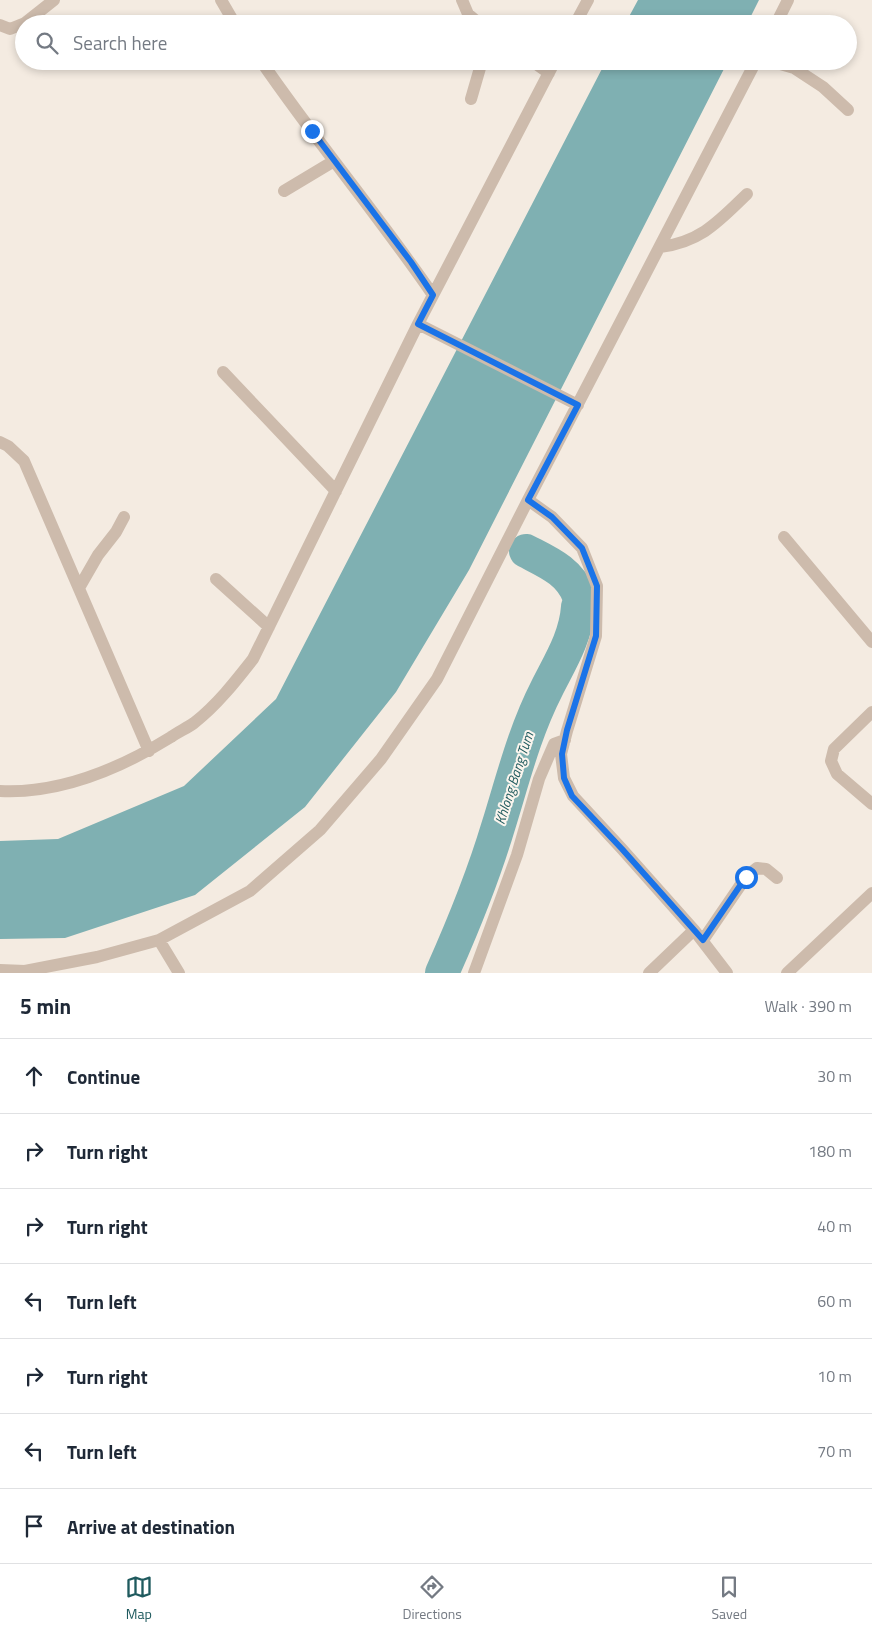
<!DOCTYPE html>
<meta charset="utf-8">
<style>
:root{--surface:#fff;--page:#f2f2f3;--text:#1f2937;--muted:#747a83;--line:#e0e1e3;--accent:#1f5a5e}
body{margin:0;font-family:"Titillium Web",sans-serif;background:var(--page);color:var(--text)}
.stop{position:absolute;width:15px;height:15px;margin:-11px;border:4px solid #1a73e8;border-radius:50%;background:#fff}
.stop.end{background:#1a73e8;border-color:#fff;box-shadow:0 1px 5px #0008}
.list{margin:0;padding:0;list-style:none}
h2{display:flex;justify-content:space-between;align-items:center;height:65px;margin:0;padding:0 20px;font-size:21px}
h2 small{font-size:16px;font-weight:400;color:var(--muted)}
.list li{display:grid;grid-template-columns:32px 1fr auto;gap:15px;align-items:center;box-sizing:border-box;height:75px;padding:0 20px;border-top:1px solid var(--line)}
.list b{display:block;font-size:19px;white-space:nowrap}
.list em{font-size:16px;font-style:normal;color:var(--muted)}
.icon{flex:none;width:28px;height:28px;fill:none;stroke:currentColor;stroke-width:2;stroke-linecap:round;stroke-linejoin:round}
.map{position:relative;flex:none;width:872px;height:973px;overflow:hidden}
.search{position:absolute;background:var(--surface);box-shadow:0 2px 8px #0003;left:15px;right:15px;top:15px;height:55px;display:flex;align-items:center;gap:12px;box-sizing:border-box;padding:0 18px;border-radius:28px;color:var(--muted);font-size:19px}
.sheet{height:590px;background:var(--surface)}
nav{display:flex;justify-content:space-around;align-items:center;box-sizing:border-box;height:70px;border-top:1px solid var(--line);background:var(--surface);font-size:14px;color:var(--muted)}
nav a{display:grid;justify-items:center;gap:2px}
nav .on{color:var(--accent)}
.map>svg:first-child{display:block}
.water{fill:#7fb0b2}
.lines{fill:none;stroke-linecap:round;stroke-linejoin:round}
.river{stroke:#7fb0b2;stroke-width:34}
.minor{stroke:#cdbbac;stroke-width:12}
.route{stroke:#1a73e8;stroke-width:6}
.labels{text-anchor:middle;stroke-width:4;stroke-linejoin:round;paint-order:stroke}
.water-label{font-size:14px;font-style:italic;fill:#1f5a5e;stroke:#fbf5ee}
</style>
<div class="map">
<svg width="872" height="973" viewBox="0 0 872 973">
<rect width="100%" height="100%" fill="#f4ebe1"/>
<!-- water -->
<path class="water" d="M638 0H759L747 24H625Z
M606 61H728L469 570 396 692 305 807 195 895 65 938 0 939V841L58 839 184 786 276 699Z"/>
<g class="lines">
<!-- river -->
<path class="river" d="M442 973C463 926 483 877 498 827 513 779 524 733 547 688 560 662 576 637 578 607 579 604 580 599 579 596 570 571 547 562 526 551"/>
<!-- minor -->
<path class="minor" d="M221 0 235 24
M462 0 468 14 480 24
M575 24 588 0
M776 24 788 0
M0 25 10 29 25 23 54 0
M261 61C316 141 378 215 433 295
M532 61 549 73
M770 61 794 68 823 87 848 110
M471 99 482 61
M284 191 334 161
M660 247C701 242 719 221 747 194
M418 324 578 405
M223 372 336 491
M0 442 8 446 24 461 149 751
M528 500 552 517 582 548 597 586 596 636 567 731 561 754 564 778 573 796 622 849 694 930 727 973
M784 537 872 642
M216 579 269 627
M79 588 98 555 116 532 124 517
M872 712 834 749 831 761 837 774 872 804
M0 791C60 794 121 768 171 737 178 732 187 728 194 723 217 705 235 682 253 659L418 324 555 61
M159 940 179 973
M703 940 746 877 757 868 766 869 777 878
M0 970 25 971 97 957 159 940 250 891 320 830 381 759 437 679 528 500 756 61
M474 973 517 855 539 779 554 744 565 740
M649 973 694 930
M787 973 872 893"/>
</g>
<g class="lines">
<!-- route -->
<path class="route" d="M312 131 411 262 433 295 418 324 578 405 528 500 552 517 582 548 597 586 596 636 567 730 562 754 564 778 572 796 622 849 703 940 746 877"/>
</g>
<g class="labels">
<!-- water labels -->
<g class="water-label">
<text transform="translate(514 778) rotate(-72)" y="5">Khlong Bang Tum</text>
</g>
</g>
</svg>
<div class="stop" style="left:746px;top:877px"></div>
<div class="stop end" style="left:312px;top:131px"></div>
<div class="search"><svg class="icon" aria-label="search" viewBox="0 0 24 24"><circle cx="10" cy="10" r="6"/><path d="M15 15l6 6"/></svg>Search here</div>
</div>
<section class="sheet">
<h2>5 min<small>Walk · 390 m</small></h2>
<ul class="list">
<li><svg class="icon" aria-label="ahead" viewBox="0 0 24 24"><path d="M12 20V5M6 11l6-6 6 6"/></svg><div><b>Continue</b></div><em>30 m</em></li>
<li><svg class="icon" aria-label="right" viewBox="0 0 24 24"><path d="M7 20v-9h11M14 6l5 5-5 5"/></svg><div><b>Turn right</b></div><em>180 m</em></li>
<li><svg class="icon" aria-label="right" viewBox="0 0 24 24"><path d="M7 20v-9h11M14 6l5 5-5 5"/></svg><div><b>Turn right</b></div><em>40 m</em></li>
<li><svg class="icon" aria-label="left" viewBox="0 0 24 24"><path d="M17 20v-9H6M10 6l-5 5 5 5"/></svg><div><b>Turn left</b></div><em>60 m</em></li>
<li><svg class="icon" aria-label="right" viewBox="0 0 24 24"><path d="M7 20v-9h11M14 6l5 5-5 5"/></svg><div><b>Turn right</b></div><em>10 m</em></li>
<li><svg class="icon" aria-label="left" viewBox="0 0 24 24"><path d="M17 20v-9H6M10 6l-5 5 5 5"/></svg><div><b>Turn left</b></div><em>70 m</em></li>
<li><svg class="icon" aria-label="arrive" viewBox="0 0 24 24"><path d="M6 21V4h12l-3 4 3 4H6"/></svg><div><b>Arrive at destination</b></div></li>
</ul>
</section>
<nav>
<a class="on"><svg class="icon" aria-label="map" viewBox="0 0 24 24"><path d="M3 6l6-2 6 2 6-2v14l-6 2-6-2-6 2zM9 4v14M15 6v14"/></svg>Map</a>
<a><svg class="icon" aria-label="directions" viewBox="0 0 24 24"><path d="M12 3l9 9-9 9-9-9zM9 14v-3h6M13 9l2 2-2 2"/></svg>Directions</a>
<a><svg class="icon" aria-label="saved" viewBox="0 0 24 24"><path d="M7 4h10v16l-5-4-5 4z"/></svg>Saved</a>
</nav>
